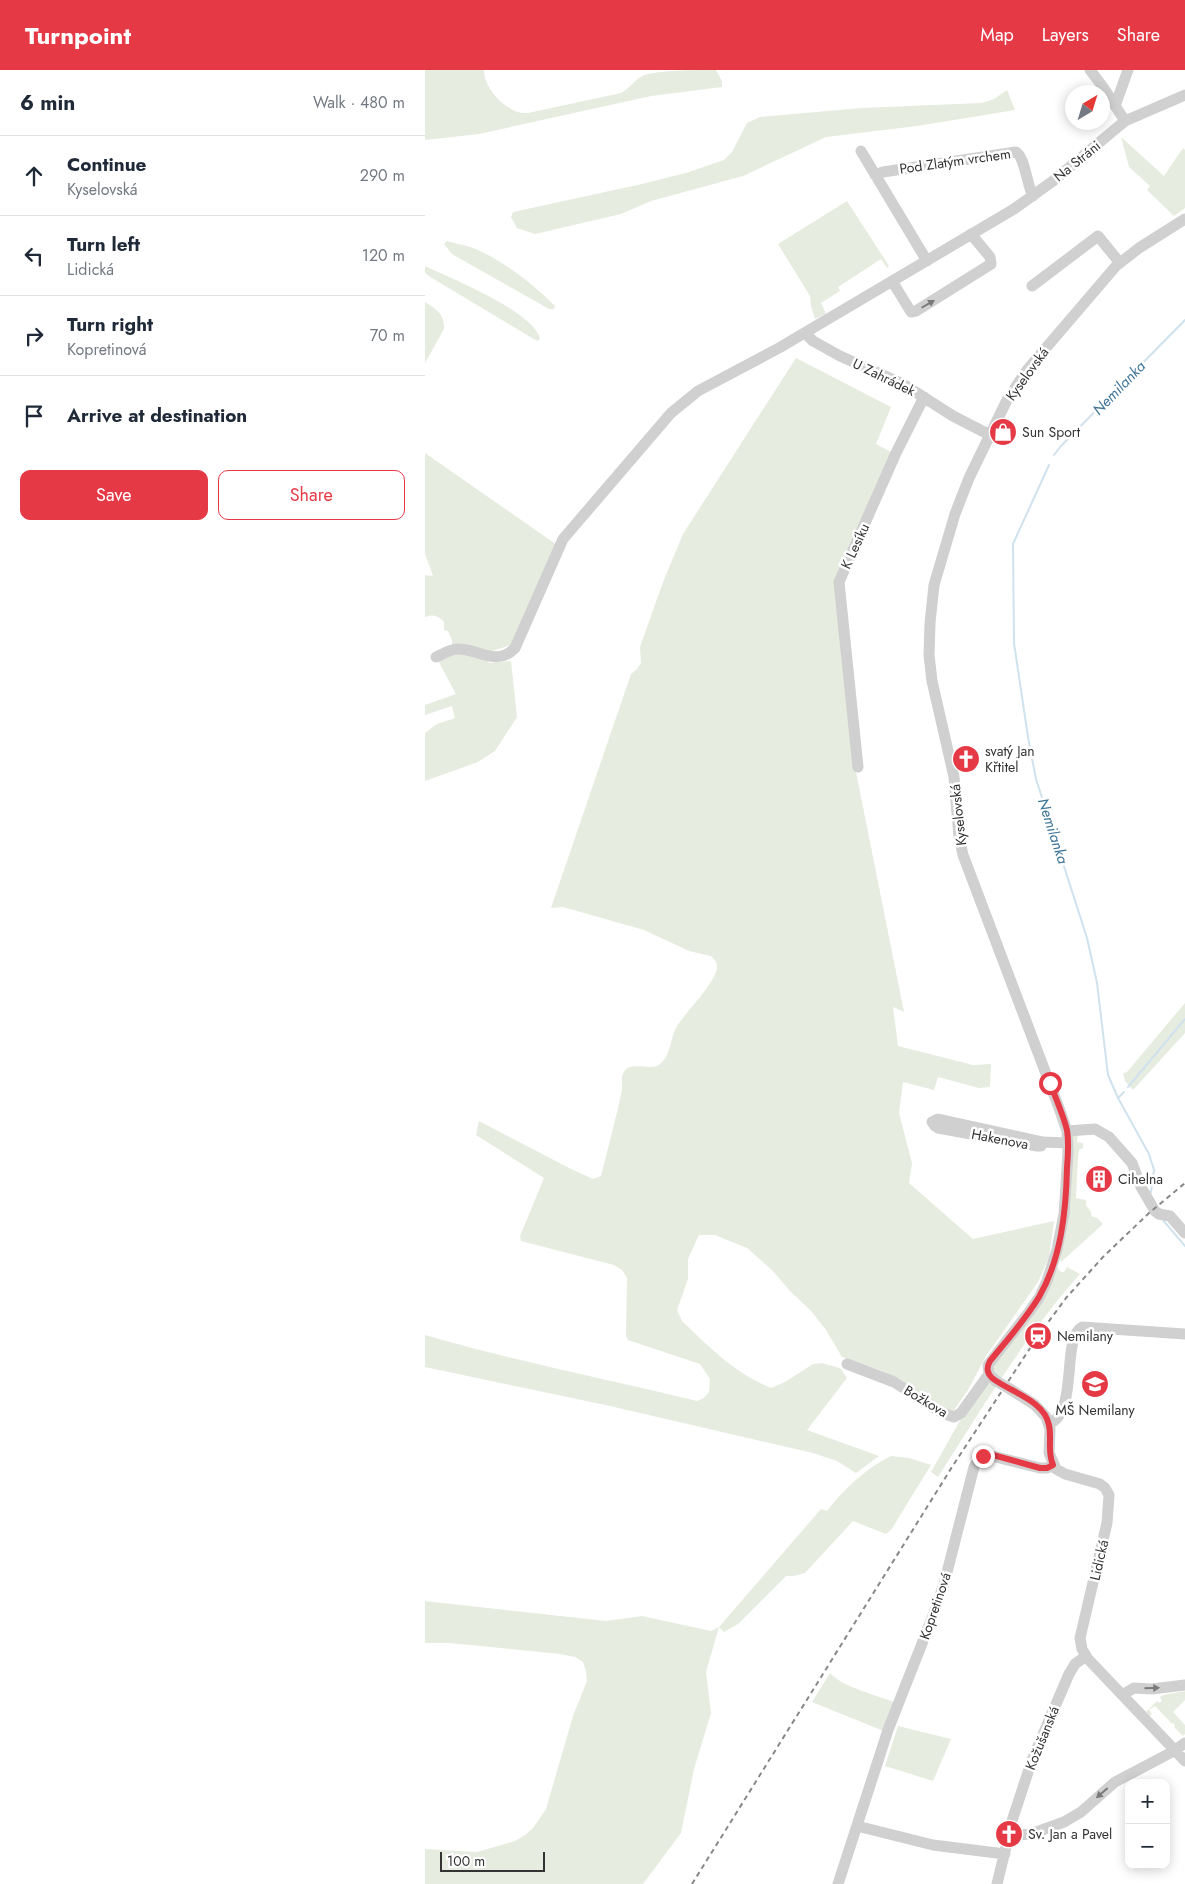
<!DOCTYPE html>
<meta charset="utf-8">
<style>
:root{--surface:#fff;--page:#f2f2f3;--text:#1f2937;--muted:#747a83;--line:#e0e1e3;--accent:#e63946}
body{margin:0;font-family:Jost,sans-serif;background:var(--page);color:var(--text)}
.controls{position:absolute;right:15px;bottom:15px;display:grid;overflow:hidden;border-radius:10px;box-shadow:0 2px 12px #0003}
.controls button{width:45px;height:45px;display:grid;place-items:center;padding:0;border:0;border-bottom:1px solid var(--line);background:var(--surface);color:var(--text);font:25px sans-serif}
.compass{position:absolute;left:640px;top:15px;width:45px;height:45px;border-radius:50%;background:var(--surface);box-shadow:0 2px 12px #0003;rotate:38deg}
.scale{position:absolute;left:15px;bottom:12px;width:105px;box-sizing:border-box;padding-left:5px;border:2px solid #333;border-top:0;font-size:14px;line-height:18px;white-space:nowrap;color:#333;-webkit-text-stroke:4px #fff;paint-order:stroke}
.stop{position:absolute;width:15px;height:15px;margin:-11px;border:4px solid #e63946;border-radius:50%;background:#fff}
.stop.end{background:#e63946;border-color:#fff;box-shadow:0 1px 5px #0008}
.list{margin:0;padding:0;list-style:none}
h2{display:flex;justify-content:space-between;align-items:center;height:65px;margin:0;padding:0 20px;font-size:21px}
h2 small{font-size:16px;font-weight:400;color:var(--muted)}
.list li{display:grid;grid-template-columns:32px 1fr auto;gap:15px;align-items:center;box-sizing:border-box;height:80px;padding:0 20px;border-top:1px solid var(--line)}
.list b{display:block;font-size:19px;white-space:nowrap}
.list p{margin:0;font-size:16px;white-space:nowrap;color:var(--muted)}
.list em{font-size:16px;font-style:normal;color:var(--muted)}
.actions{display:flex;gap:10px;padding:15px 20px}
.actions a{flex:1;padding:11px 0;border:1px solid var(--accent);border-radius:10px;text-align:center;font-size:18px;color:var(--accent)}
.actions .main{background:var(--accent);color:#fff}
.icon{flex:none;width:28px;height:28px;fill:none;stroke:currentColor;stroke-width:2;stroke-linecap:round;stroke-linejoin:round}
.map{position:relative;flex:none;width:760px;height:1814px;overflow:hidden}
header{display:flex;align-items:center;gap:30px;box-sizing:border-box;height:70px;padding:0 25px;background:var(--accent);color:#fff}
header strong{font-size:24px}
nav{display:flex;gap:28px;margin-inline-start:auto;font-size:18px}
main{display:flex}
aside{flex:1;background:var(--surface)}
.map>svg:first-child{display:block}
.green{fill:#e6ecdf}
.lines{fill:none;stroke-linecap:round;stroke-linejoin:round}
.stream{stroke:#cfe2ee;stroke-width:2}
.minor{stroke:#d0d0d0;stroke-width:11}
.rail{stroke:#888;stroke-width:2;stroke-dasharray:5 4;stroke-linecap:butt}
.minor-bridge{stroke:#d0d0d0;stroke-width:11}
.oneway{fill:#7a7a7a}
.route{stroke:#e63946;stroke-width:6}
.labels{text-anchor:middle;stroke-width:5;stroke-linejoin:round;paint-order:stroke}
.street-label{font-size:14px;fill:#333;stroke:#fff}
.poi-label{font-size:14px;fill:#333;stroke:#fff;text-anchor:start}
.water-label{font-size:15px;font-style:italic;fill:#3f7597;stroke:#fff}
</style>
<header>
<strong>Turnpoint</strong>
<nav><a>Map</a><a>Layers</a><a>Share</a></nav>
</header>
<main>
<aside>
<h2>6 min<small>Walk · 480 m</small></h2>
<ul class="list">
<li><svg class="icon" aria-label="ahead" viewBox="0 0 24 24"><path d="M12 20V5M6 11l6-6 6 6"/></svg><div><b>Continue</b><p>Kyselovská</p></div><em>290 m</em></li>
<li><svg class="icon" aria-label="left" viewBox="0 0 24 24"><path d="M17 20v-9H6M10 6l-5 5 5 5"/></svg><div><b>Turn left</b><p>Lidická</p></div><em>120 m</em></li>
<li><svg class="icon" aria-label="right" viewBox="0 0 24 24"><path d="M7 20v-9h11M14 6l5 5-5 5"/></svg><div><b>Turn right</b><p>Kopretinová</p></div><em>70 m</em></li>
<li><svg class="icon" aria-label="arrive" viewBox="0 0 24 24"><path d="M6 21V4h12l-3 4 3 4H6"/></svg><div><b>Arrive at destination</b></div></li>
</ul>
<div class="actions"><a class="main">Save</a><a>Share</a></div>
</aside>
<div class="map">
<svg width="760" height="1814" viewBox="0 0 760 1814">
<rect width="100%" height="100%" fill="#fff"/>
<!-- green -->
<path class="green" d="M0 0H59C59 16 74 33 88 40 93 43 98 43 103 43L196 23C205 18 209 11 217 6 230 0 274 0 291 0L297 11V17L226 26 54 64 0 70Z
M582 20 590 40 492 56 401 67 318 106 226 131 196 144 110 164 92 158 86 147 88 142 217 114 264 102 299 90 307 82 322 53 335 47 437 38 557 33 569 29Z
M696 67 739 106 758 78 760 80V138L749 146 722 120 725 116 704 97Z
M422 131 464 196 462 198 456 189 413 217 415 221 396 233 401 244 390 249 386 236 385 226 353 174Z
M22 171C33 174 45 176 55 181 81 193 110 216 130 236L129 239H124L27 184 19 174Z
M0 196C25 208 110 242 115 269L112 271 7 208 0 203Z
M0 232C11 239 20 244 19 259L0 293Z
M371 288 466 337 451 374 468 383 411 511 428 687 479 942 468 937 473 976 548 995 566 994 565 1017 554 1018 513 1007 509 1020 478 1012 474 1043 487 1093 484 1113 548 1169 629 1151 624 1187 613 1212 561 1286 543 1320 527 1343 515 1337 477 1311 457 1301 417 1287 401 1260 386 1241 365 1221 347 1200 322 1178 290 1165H274L263 1189V1209L252 1240 257 1251C284 1277 311 1304 346 1318L360 1312 388 1294 397 1293 415 1298 422 1308 382 1360 454 1386 431 1403 412 1391 388 1383 185 1336 0 1297V1265C90 1291 181 1309 272 1331L279 1328 284 1322 285 1309 275 1294 203 1270 201 1266 202 1208 197 1200 189 1195 96 1171 95 1166 119 1108 51 1065 54 1051 146 1099 168 1109 176 1106C183 1077 191 1049 197 1020 198 1013 195 1008 199 1002 207 990 226 1002 235 994 247 984 245 967 252 956 262 941 288 915 292 899 293 894 290 890 286 886L264 881 219 860 138 837 126 838 206 604 212 599 216 593 215 577 238 512 258 464Z
M0 383 132 475 86 575 65 582 63 589 64 593 86 591 92 647 70 681 53 692 0 711V663L12 654 30 648 27 636 0 645V635L31 624 11 587 27 575V570L23 561 19 560V552C13 545 8 544 0 547V505L8 506 0 484Z
M760 933V963L708 1020 700 1011 698 1003 702 1002Z
M647 1065H653L652 1072 658 1073V1078L654 1080 653 1086 651 1128 661 1130V1135L666 1142V1146L672 1148 678 1154 636 1192 635 1189Z
M632 1197 636 1202H639L642 1197 655 1204C600 1266 557 1338 513 1407L506 1402 551 1322 572 1305 570 1302H568V1297Z
M466 1386 484 1388 506 1395 466 1460 461 1464 428 1451 380 1503 368 1506H361L313 1554 299 1562 294 1557 281 1602 286 1643 269 1699 256 1763 218 1814H0V1779L52 1782 90 1771 100 1765 108 1758 121 1739 148 1646 162 1611 161 1601 158 1592 150 1587 135 1584 56 1576 23 1573H0V1531L181 1551 217 1546 286 1561 294 1557 396 1439 402 1441C419 1419 441 1398 466 1386Z
M405 1603C419 1618 452 1625 471 1633L461 1662 387 1632Z
M760 1621V1630L748 1642 760 1655V1664L758 1666 749 1657 750 1655 748 1653 747 1654 730 1636 724 1640 727 1644 725 1646 721 1642 732 1631 734 1633 737 1631 735 1627 738 1625Z
M473 1656 526 1669 508 1711 460 1696Z"/>
<g class="lines">
<!-- stream -->
<path class="stream" d="M629 385 636 376 760 250
M624 395 588 474 589 573 603 667 611 709 662 868 672 913 683 1005 693 1028 724 1084 729 1100 726 1122
M703 1017 760 949
M693 1028 699 1022
M738 1150 760 1176"/>
<!-- minor -->
<path class="minor" d="M665 0 678 17 700 51
M690 36 703 0
M436 81 502 191
M450 105 458 102 591 82C600 87 602 116 608 126
M467 211 486 242 491 241 566 194 565 187 546 164
M607 216 673 166 695 193
M380 263 388 271 415 286 478 314 528 346 565 365
M11 587C18 584 25 579 33 579 55 579 71 597 90 578L138 469 246 343 273 321 354 278 589 139 628 111 700 51 760 25
M433 697 414 512 471 383 499 327
M642 1061 670 1059 684 1067 707 1093 716 1117 730 1141 734 1144 745 1146 760 1163
M618 1072 616 1076H612L513 1058 510 1056 507 1052 513 1049 618 1072 643 1073
M422 1294 469 1312 517 1343 529 1347 536 1343 564 1304
M571 1311 564 1304 563 1295 604 1242 614 1228 622 1211 632 1180 639 1144 643 1083 642 1061 634 1038 538 785 534 767 529 707 507 611 504 585 505 553 509 515 530 444 544 408 561 373 582 330 602 300 691 196 714 178 760 149
M585 1319 610 1335 621 1347 625 1359 624 1383 631 1399 640 1404 675 1414 680 1418 684 1425 682 1453 655 1568 657 1579 663 1589 760 1691
M624 1354C654 1342 636 1268 657 1257L760 1264
M697 1625 709 1618 727 1619 760 1615
M432 1756 508 1775 580 1784
M577 1764a7 7 0 1 1 14 0a7 7 0 1 1-14 0Z
M585 1757 607 1690 644 1604 650 1594 661 1586
M592 1765 606 1764 639 1752 656 1742 690 1712 749 1681 760 1673
M413 1814 463 1660 509 1543 519 1514 549 1397 555 1387 563 1385 615 1398H622L628 1395
M572 1814 581 1777"/>
<!-- rail -->
<path class="rail" d="M267 1814 527 1397 613 1266 641 1228 678 1187 724 1143 760 1113"/>
<!-- minor-bridge -->
<path class="minor-bridge" d="M571 1311 585 1319"/>
</g>
<!-- one-way arrows -->
<defs><path id="oneway-solid" d="M-6-.8H1V-3.2L6.5 0L1 3.2V.8H-6Z" transform="scale(1.25)"/></defs>
<g class="oneway">
<use href="#oneway-solid" transform="translate(503 234) rotate(-30)"/>
<use href="#oneway-solid" transform="translate(727 1618) rotate(-1)"/>
<use href="#oneway-solid" transform="translate(677 1723) rotate(139)"/>
</g>
<g class="lines">
<!-- route -->
<path class="route" d="M558 1386 568 1385 615 1398H622L628 1395C622 1381 627 1369 624 1355 619 1330 585 1322 567 1308 562 1303 561 1298 565 1291 582 1270 600 1250 614 1227 636 1189 641 1142 642 1098 643 1086 644 1072 642 1060 638 1044 631 1029 625 1013"/>
</g>
<!-- icons -->
<defs>
<g id="shop-disc" transform="scale(1.4375)"><circle r="9.5" fill="#e63946" stroke="#fff"/><path d="M-5-2.5h2.3a2.7 3.5 0 0 1 5.4 0H5L5.5 6h-11ZM-1.5-2.5h3a1.5 2.3 0 0 0-3 0Z" fill="#fff"/></g>
<g id="church-disc" transform="scale(1.4375)"><circle r="9.5" fill="#e63946" stroke="#fff"/><path d="M-1.2-6h2.4v3.5h3.3v2.4h-3.3V6h-2.4V-.1h-3.3v-2.4h3.3Z" fill="#fff"/></g>
<g id="building-disc" transform="scale(1.4375)"><circle r="9.5" fill="#e63946" stroke="#fff"/><path d="M-4-6H4V6H1V3H-1V6H-4ZM-2.5-4.3h1.7v1.8h-1.7ZM.8-4.3h1.7v1.8H.8ZM-2.5-1h1.7V.8h-1.7ZM.8-1h1.7V.8H.8Z" fill="#fff"/></g>
<g id="station-disc" transform="scale(1.4375)"><circle r="9.5" fill="#e63946" stroke="#fff"/><path d="M-3-6H3Q5-6 5-4V2Q5 4 3 4L4.5 6H3L1.5 4h-3L-3 6H-4.5L-3 4Q-5 4-5 2V-4Q-5-6-3-6ZM-3.5-4v3h7v-3ZM-3.5 1v1.5H-2V1ZM2 1v1.5H3.5V1Z" fill="#fff"/></g>
<g id="school-disc" transform="scale(1.4375)"><circle r="9.5" fill="#e63946" stroke="#fff"/><path d="M0-5L7-2L0 1L-7-2ZM-4 1L0 2.5L4 1V4Q0 6-4 4Z" fill="#fff"/></g>
</defs>
<g fill-rule="evenodd">
<use href="#shop-disc" x="578" y="362"/>
<use href="#church-disc" x="541" y="689"/>
<use href="#building-disc" x="674" y="1109"/>
<use href="#station-disc" x="613" y="1266"/>
<use href="#school-disc" x="670" y="1314"/>
<use href="#church-disc" x="584" y="1764"/>
</g>
<g class="labels">
<!-- street labels -->
<g class="street-label">
<text transform="translate(530 91) rotate(-8)" y="5">Pod Zlatým vrchem</text>
<text transform="translate(652 91) rotate(-39)" y="5">Na Stráni</text>
<text transform="translate(602 304) rotate(-54)" y="5">Kyselovská</text>
<text transform="translate(459 307) rotate(26)" y="5">U Zahrádek</text>
<text transform="translate(430 476) rotate(-65)" y="5">K Lesíku</text>
<text transform="translate(533 745) rotate(-96)" y="5">Kyselovská</text>
<text transform="translate(575 1069) rotate(11)" y="5">Hakenova</text>
<text transform="translate(501 1331) rotate(31)" y="5">Božkova</text>
<text transform="translate(674 1490) rotate(-77)" y="5">Lidická</text>
<text transform="translate(510 1536) rotate(-71)" y="5">Kopretinová</text>
<text transform="translate(617 1668) rotate(-68)" y="5">Kožušanská</text>
</g>
<!-- poi labels -->
<g class="poi-label">
<text x="597" y="367">Sun Sport</text>
<text x="560" y="686">svatý Jan<tspan x="560" dy="16">Křtitel</tspan></text>
<text x="693" y="1114">Cihelna</text>
<text x="632" y="1271">Nemilany</text>
<text x="670" y="1345" text-anchor="middle">MŠ Nemilany</text>
<text x="603" y="1769">Sv. Jan a Pavel</text>
</g>
<!-- water labels -->
<g class="water-label">
<text transform="translate(694 318) rotate(-46)" y="5">Nemilanka</text>
<text transform="translate(628 761) rotate(72)" y="5">Nemilanka</text>
</g>
</g>
</svg>
<div class="controls">
<button>+</button>
<button>−</button>
</div>
<svg class="compass" viewBox="-18 -18 36 36"><path d="M0-13l5 13h-10z" fill="#e53935"/><path d="M0 13l5-13h-10z" fill="#747a83"/></svg>
<div class="scale">100 m</div>
<div class="stop" style="left:625px;top:1013px"></div>
<div class="stop end" style="left:558px;top:1386px"></div>
</div>
</main>
